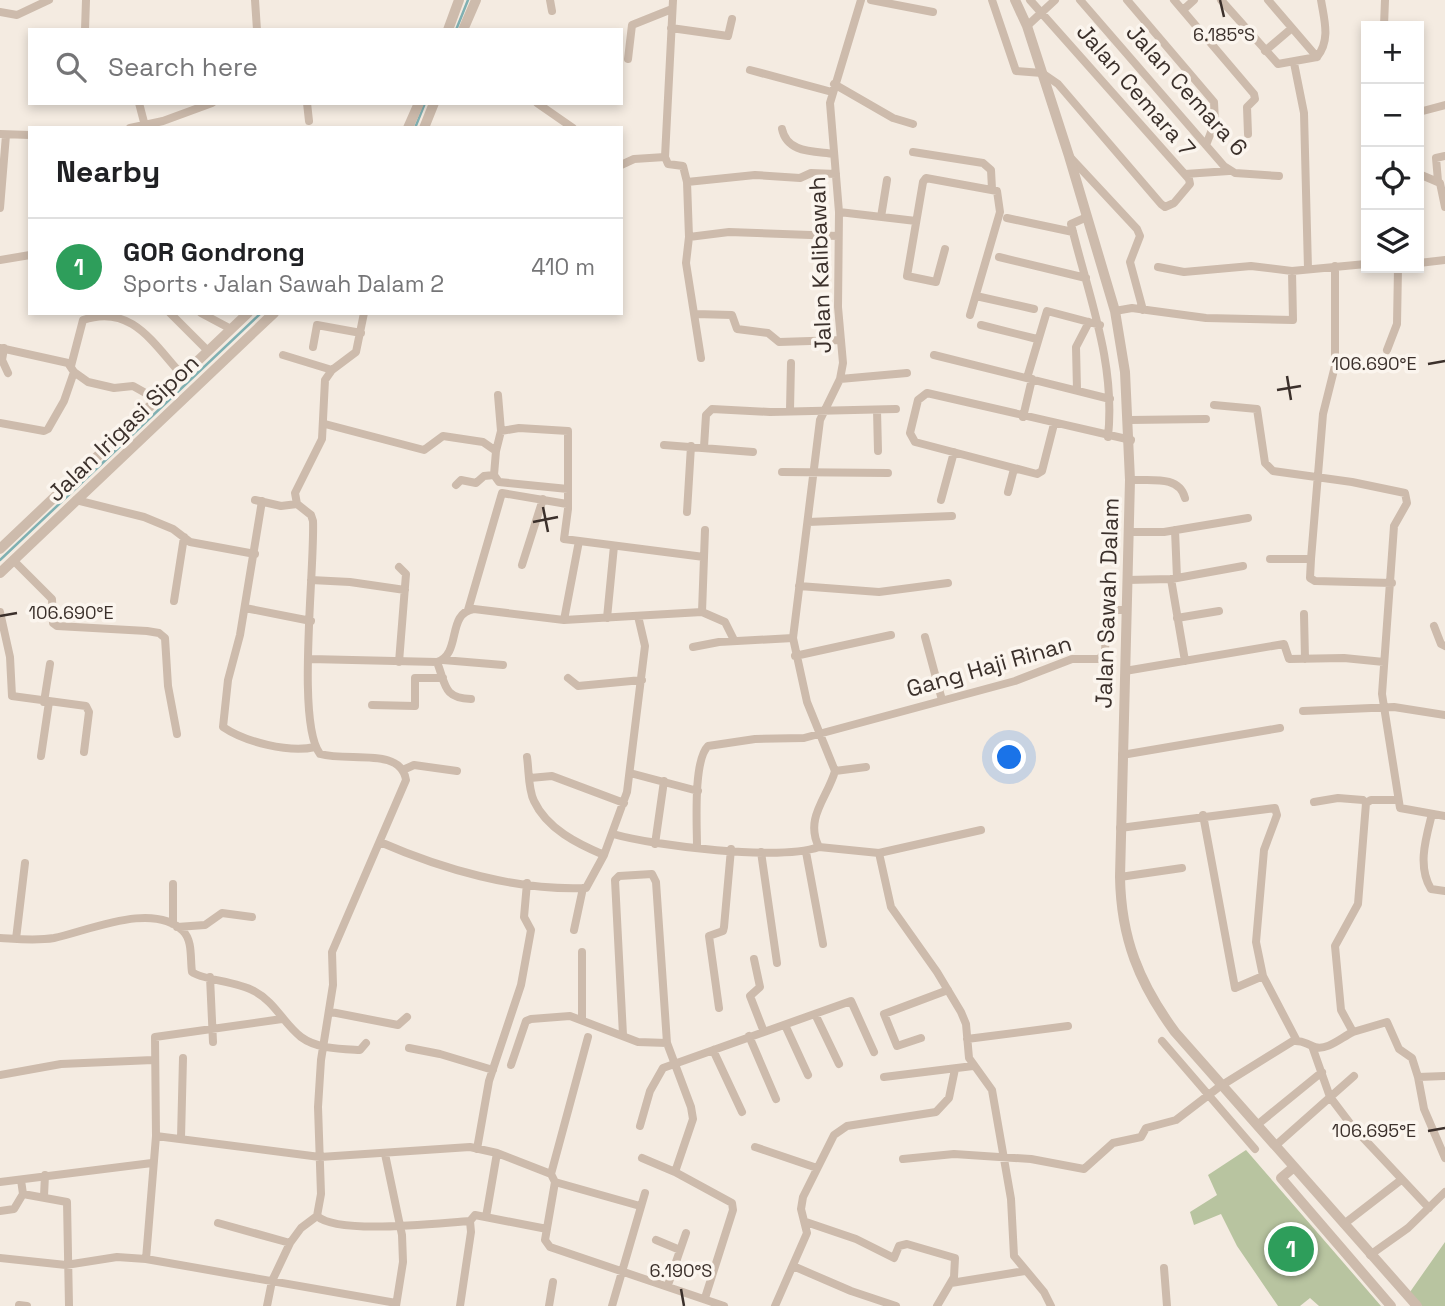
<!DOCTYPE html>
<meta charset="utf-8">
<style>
:root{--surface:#fff;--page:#f6f6f6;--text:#202124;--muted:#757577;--line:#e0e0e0;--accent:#0f766e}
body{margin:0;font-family:"Space Grotesk",sans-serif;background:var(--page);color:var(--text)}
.controls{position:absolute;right:21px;top:21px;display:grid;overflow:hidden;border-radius:0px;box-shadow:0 4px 10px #0003}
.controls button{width:63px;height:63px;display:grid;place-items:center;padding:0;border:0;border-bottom:2px solid var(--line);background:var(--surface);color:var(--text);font:35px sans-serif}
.you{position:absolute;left:1010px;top:758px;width:24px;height:24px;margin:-18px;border:5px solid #fff;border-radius:50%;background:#1a73e8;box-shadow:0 0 0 10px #1a73e833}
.badge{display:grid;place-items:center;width:46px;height:46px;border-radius:50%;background:var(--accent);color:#fff;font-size:23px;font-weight:700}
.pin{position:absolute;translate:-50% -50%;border:4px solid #fff;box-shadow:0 2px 7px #0006}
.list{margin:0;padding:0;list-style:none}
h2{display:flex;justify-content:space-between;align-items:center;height:91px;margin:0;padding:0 28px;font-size:30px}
h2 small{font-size:23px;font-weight:400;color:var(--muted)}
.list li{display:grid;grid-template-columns:46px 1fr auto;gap:21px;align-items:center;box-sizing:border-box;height:98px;padding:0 28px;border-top:2px solid var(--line)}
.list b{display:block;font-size:26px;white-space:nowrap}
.list p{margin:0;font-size:23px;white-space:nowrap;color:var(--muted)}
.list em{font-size:23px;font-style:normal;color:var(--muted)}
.icon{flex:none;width:38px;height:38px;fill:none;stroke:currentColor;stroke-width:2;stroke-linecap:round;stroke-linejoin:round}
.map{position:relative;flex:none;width:1445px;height:1306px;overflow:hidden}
.search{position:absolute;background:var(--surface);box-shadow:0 4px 10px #0003;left:28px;top:28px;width:595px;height:77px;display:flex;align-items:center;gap:18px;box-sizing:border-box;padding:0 24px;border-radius:0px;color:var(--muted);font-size:26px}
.panel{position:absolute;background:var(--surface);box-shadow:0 4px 10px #0003;left:28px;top:126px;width:595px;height:189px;border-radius:0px}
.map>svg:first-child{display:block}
.grass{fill:#b8c4a0}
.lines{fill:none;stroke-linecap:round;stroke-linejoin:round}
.stream{stroke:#7fb0b2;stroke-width:2.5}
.minor{stroke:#cdbbac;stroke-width:8}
.tertiary{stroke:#cdbbac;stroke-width:10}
.ticks{fill:none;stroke:#3b302b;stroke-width:2.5}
.labels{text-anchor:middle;stroke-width:7;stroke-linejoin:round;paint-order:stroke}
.street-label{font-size:23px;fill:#3b302b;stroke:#fbf5ee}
.ticks-label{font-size:18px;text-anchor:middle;fill:#3b302b;stroke:#fbf5ee;stroke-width:7;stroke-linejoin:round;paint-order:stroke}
</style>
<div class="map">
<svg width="1445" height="1306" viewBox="0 0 1445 1306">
<rect width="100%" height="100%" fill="#f4ebe1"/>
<!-- grass -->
<path class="grass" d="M1246 1150 1381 1306H1319L1310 1298 1300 1306H1278L1237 1246 1221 1214 1194 1225 1190 1212 1217 1195 1208 1175Z
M1445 1242V1306H1422L1410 1292Z"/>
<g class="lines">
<!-- stream -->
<path class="stream" d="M456 30 468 0
M415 128 425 103
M0 560 261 313"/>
<!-- minor -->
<path class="minor" d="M255 0 257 30
M550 0 552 11
M861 0 830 103 839 212 838 307 843 363 840 379 820 420 793 638 807 702 835 771C828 797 804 818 819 847L879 853 891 907 937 972 961 1012 966 1024 969 1058 992 1090 1011 1199 1014 1256 1044 1292 1051 1306
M871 0 933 12
M992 0 1016 71 1042 73 1058 84 1161 204 1165 207 1174 203 1190 184 1189 179 1030 0
M1080 0 1224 166 1235 173 1279 176
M1127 0 1214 102 1215 122 1206 145
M1174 0 1254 94 1255 99 1247 107 1248 134
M1221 0 1278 64 1317 57
M1268 0 1317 57
M1183 10 1194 0
M0 12 17 15 49 0
M1027 26 1055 0
M1384 26 1385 0
M671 28 728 36 732 19
M85 30 86 0
M1265 51 1292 28
M1317 57C1331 40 1324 19 1321 0
M628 59 632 25 672 9
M1294 63 1304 113 1308 269
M750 70 832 92
M834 84 893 118 913 124
M139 103 145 126
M307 103 309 121
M537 103 573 128
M1419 112 1445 105
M130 128 163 121 212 103
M782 129C787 153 813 151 834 154
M0 134 30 135
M913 152 983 163 991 170 992 189
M1069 156 1137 229 1140 236 1130 262 1143 310
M665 157 673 0
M621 165 634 159 665 157 668 164 683 166 687 182 755 175 800 178 811 173 836 174
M1185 174 1229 171
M1419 174 1440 183 1445 207
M1438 181 1436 158 1445 156
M687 182 689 237 686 263 701 358
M0 208 6 135
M839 212 916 221
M881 217 887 180
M1087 217 1071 224C1088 295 1116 362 1108 437
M1007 218 1073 232
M689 237 729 232 838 236
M945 249 936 282 907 276 923 182 926 178 997 191 1000 212 970 315
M999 257 1086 278
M0 260 30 255
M1419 263 1445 260
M1158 267 1184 272 1251 266 1292 271 1366 264
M976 296 1034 309
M1115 311 1132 308 1206 318 1293 320 1292 271
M170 313 208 351
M201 313 231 329
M695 314 732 315 737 329 768 333 779 342 841 340
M981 325 1037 339
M313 347 317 325 361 333
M0 348 68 363 74 372 88 382 114 388 133 386 158 400
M4 348 2 360 8 373
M1387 350 1397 324 1398 268
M283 355 332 370
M934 355 1110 399
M71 366 83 320C132 303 154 345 183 376
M1027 378 1047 311 1100 325
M840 379 907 373
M1077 390 1076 347 1089 322
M1214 405 1257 409 1265 463 1273 471 1352 482 1405 493 1407 503 1394 526 1382 694 1400 808 1445 816
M790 410 791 363
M877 410 878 451
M1023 417 1032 379
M1130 420 1206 419
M0 423 44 431 48 429 64 401 74 372
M325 424 424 450 443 436 483 442 496 451 494 475 499 482 568 489
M1054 424 1042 471 1037 474 915 442 910 433 918 400 927 393 1131 440
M501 431 519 428 568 431V509L564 539 704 557
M664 445 753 452
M704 447 706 415 712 409 770 412 896 409
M496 451 501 431 498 395
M782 472 888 473
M1130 480C1151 481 1179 475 1185 498
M456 485 461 480 476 483 484 476 494 475
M1008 492 1014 469
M76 500 144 517 173 529 190 542 255 554
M255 500 281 506 297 504
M941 500 954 452
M262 501 240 635 228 680 223 727C245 742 289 753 315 747
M687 512 691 446
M808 522 952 516
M1175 530 1177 578 1171 579 1185 661
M1128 532H1164L1248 518
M1270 559H1311L1310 578 1315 581 1392 583
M1311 559 1323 414 1335 366V266
M13 560 52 599 53 623 57 626 147 631 159 633 165 638 168 686 177 734
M522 565 543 499
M1177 578 1243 566
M311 580 350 582 405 590
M1127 580 1171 579
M799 586 879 592 948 583
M174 601 184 537
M245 608 311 621
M468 610 502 493 567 504
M0 612 10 657 12 696 86 706 89 712 84 752
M702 612 705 530
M1304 614 1305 659
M607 618 614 546
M1177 618 1219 611
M564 620 579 541
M1434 626 1441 644 1445 646
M925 637 942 700
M693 647 719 642 793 638
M795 656 891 635
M310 659 437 662C462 654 446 613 474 609L564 620 702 612 725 622 734 640
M443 660 503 665
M399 662 406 574 399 567
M437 662C446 685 443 698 471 699
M1125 671 1284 644 1289 659 1344 658 1384 662
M568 678 578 686 642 680
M44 702 50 664
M372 705 415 706V678H443
M1303 711 1394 707 1445 715
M1122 755 1280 728
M41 756 49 702
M405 769 414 765 457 771
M835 771 866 767
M630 773 698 791
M530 778 552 776 624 803
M1397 800H1371L1366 803 1358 904 1335 946 1341 1010 1353 1032 1387 1022 1399 1049 1412 1058 1418 1077 1445 1076
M1314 802 1338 798 1363 800 1366 803
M1432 814C1426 838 1417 866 1431 889L1445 891
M1203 815 1235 988 1263 976
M1120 828 1275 808 1277 815 1264 850 1256 942 1263 976 1297 1041
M613 834C655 846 779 861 819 847
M380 842C442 869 517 891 586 888L604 855C578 844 547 829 534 801 528 789 529 770 527 757
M655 844 664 781
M697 847C697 825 693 761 708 746L755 739 804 738 1015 681 1072 659H1099L1105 652 1107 610H1127
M761 852 777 963
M806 852 823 944
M879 853 981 830
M604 855 627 792 645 646 638 616
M1120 877 1182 868
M173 884V924
M177 927 205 925 222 913 252 917
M574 930 583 888
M0 938C18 939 36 941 54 938 88 931 153 901 183 931 193 941 190 959 192 972 202 980 236 981 254 991 275 1002 283 1023 301 1037 317 1049 341 1049 360 1050L366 1043
M16 939 25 863
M754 959 760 987 750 996 764 1032
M210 977 213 1042
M719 1008 709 936 723 931 724 927 731 849
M331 1012 398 1025 407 1017
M815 1014 839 1064
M582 1019V952
M785 1025 808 1075
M623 1035 615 880 619 876 652 874 656 882 667 1043 691 1107 693 1119 675 1172 732 1203 733 1210 705 1298
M749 1036 776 1099
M921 1038 897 1046 884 1014 948 990
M967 1039 1068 1026
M1162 1041 1255 1149
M1312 1046 1330 1097 1352 1126 1429 1208
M409 1048 440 1054 493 1070
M713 1050 742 1112
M511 1065 526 1021 531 1019 570 1016 638 1042 667 1043
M0 1075 61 1064 153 1060
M884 1077 973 1066
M1418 1077 1424 1109 1445 1158
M1257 1125 1322 1072
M640 1126 650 1091 663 1068 851 1001 874 1052
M156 1136 320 1157 470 1147 497 1153 551 1174 555 1182 545 1240 550 1247 724 1306
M181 1138 183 1058
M1275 1146 1354 1076
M755 1147 817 1168
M477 1149 489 1081 521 985 531 930 524 917 527 883
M385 1154 402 1235 403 1262 396 1306
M642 1158 675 1172
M903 1159 954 1154 1031 1159 1084 1169 1113 1143 1141 1137 1146 1128 1176 1120 1219 1087 1293 1041C1304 1040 1305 1044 1315 1047 1327 1051 1342 1037 1353 1032
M551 1174 588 1037
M21 1180 23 1194 67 1202 69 1306
M0 1182 152 1163
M555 1182 640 1206
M44 1196 45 1175
M0 1211 14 1209 23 1194
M317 1216C338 1235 438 1223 470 1221L471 1232 460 1306
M486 1217 497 1153
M470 1221 475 1215 547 1229
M806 1222 856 1239 894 1258 899 1246 907 1244 955 1258 954 1277 937 1306
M218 1223 290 1243
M1344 1224 1401 1180
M656 1240 680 1250
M1370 1255 1408 1228 1445 1192
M0 1258 66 1265 117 1257 146 1259 396 1303
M146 1259 156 1136 155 1037 282 1019
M793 1266 851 1291 896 1306
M1164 1268 1167 1306
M951 1283 1025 1271
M668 1285 686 1233
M19 1305 27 1306
M267 1306 272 1281 290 1243 301 1228 317 1216 321 1194 318 1107 321 1060 333 985 332 952 406 780C401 747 350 762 320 754 296 723 315 568 313 521L311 515 297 504 295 493 322 439 325 380 332 370 356 352 364 313
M549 1306 553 1282
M612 1306 645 1193
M775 1306 807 1233 801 1209 803 1197 834 1135 847 1126 936 1112 949 1098 955 1069"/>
<!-- tertiary -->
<path class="tertiary" d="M1015 0 1027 26 1069 156 1115 311 1125 372 1130 480 1120 877C1121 938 1139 983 1175 1032L1417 1306
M448 30 459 0
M463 30 476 0
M408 128 419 103
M424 128 434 103
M0 549 248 313
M0 573 274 313
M1294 1167 1281 1178 1391 1306"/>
</g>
<!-- ticks -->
<path class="ticks" d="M1220 0 1224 17M1428 364 1445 361M1287 376 1291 400M1277 390 1301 386M543 507 548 532M533 522 558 517M0 616 17 613M1428 1131 1445 1128M681 1289 684 1306"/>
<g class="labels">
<!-- street labels -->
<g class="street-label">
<text transform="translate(1136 90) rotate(49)" y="8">Jalan Cemara 7</text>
<text transform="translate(1187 90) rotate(48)" y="8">Jalan Cemara 6</text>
<text transform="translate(820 265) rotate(-92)" y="8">Jalan Kalibawah</text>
<text transform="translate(123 428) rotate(-44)" y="8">Jalan Irigasi Sipon</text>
<text transform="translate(1107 603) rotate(-88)" y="8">Jalan Sawah Dalam</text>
<text transform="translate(989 666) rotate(-16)" y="8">Gang Haji Rinan</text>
</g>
</g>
<g class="ticks-label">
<text x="1224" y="41">6.185°S</text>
<text x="1374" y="370">106.690°E</text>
<text x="71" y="619">106.690°E</text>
<text x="1374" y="1137">106.695°E</text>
<text x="681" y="1277">6.190°S</text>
</g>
</svg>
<div class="controls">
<button>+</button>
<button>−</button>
<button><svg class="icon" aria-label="locate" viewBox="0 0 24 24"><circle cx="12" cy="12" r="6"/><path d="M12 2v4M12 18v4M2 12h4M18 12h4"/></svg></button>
<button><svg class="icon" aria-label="layers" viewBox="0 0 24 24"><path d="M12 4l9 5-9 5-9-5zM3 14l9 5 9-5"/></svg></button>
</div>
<div class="you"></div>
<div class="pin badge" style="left:1291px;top:1249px;background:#2e9e5b">1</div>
<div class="search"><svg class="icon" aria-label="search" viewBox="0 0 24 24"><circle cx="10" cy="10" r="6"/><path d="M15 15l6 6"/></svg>Search here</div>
<section class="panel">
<h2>Nearby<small></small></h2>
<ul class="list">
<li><span class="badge" style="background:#2e9e5b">1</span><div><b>GOR Gondrong</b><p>Sports · Jalan Sawah Dalam 2</p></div><em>410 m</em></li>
</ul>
</section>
</div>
